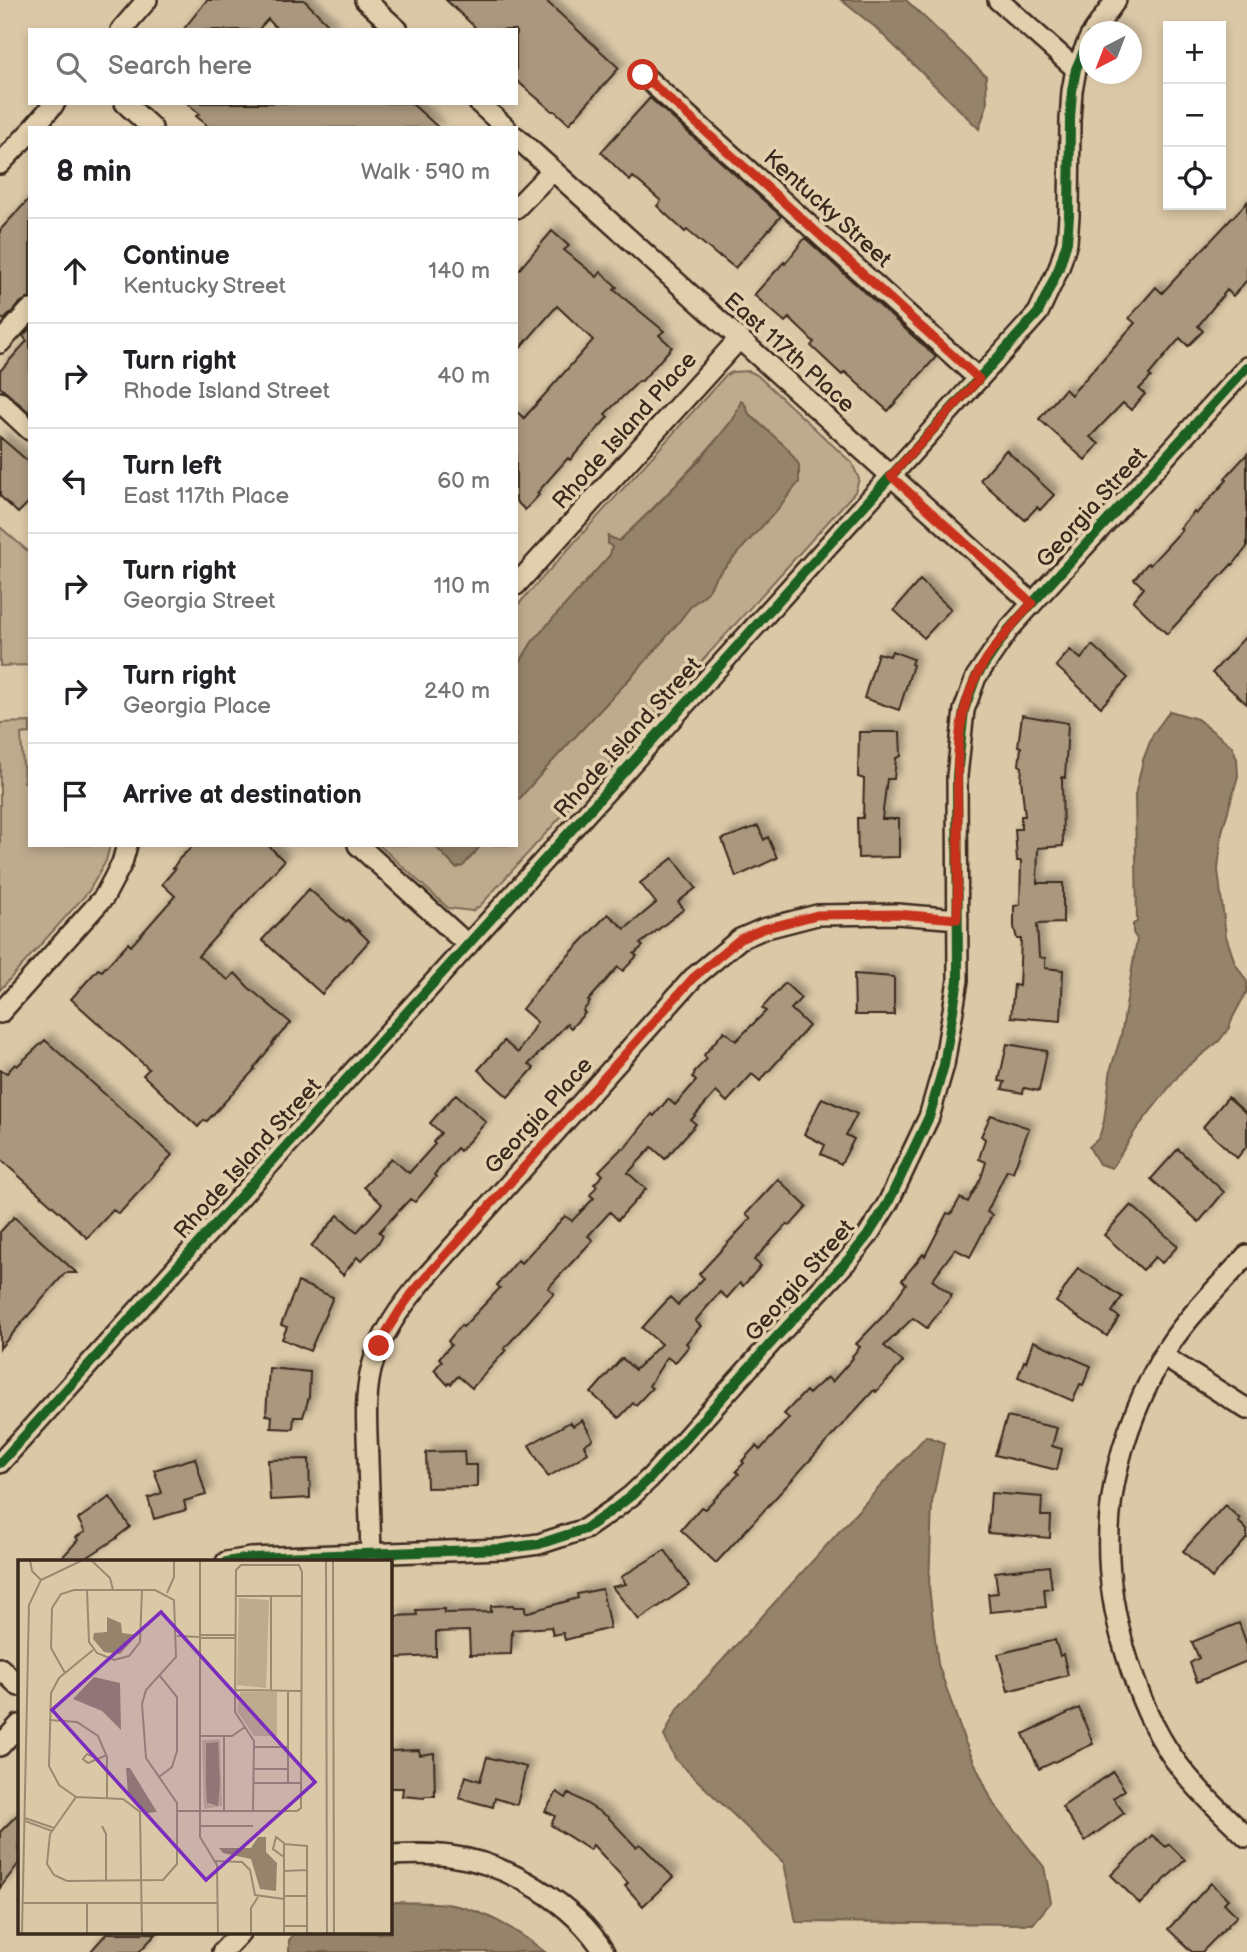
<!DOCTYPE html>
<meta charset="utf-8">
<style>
:root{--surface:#fff;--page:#f2f2f2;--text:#202124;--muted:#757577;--line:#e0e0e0}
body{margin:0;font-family:"Balsamiq Sans",sans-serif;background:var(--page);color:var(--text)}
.controls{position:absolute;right:21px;top:21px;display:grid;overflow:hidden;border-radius:0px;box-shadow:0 4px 10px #0003}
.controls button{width:63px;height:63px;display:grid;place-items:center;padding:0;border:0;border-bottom:2px solid var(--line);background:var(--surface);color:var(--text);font:35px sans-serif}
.compass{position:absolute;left:1079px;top:21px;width:63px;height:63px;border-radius:50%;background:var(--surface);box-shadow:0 4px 10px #0003;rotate:222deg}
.stop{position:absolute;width:21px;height:21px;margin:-16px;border:5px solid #c8321e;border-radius:50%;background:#fff}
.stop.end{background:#c8321e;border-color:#fff;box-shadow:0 2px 7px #0008}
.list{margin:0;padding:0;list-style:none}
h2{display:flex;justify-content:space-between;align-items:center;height:91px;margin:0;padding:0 28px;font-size:30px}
h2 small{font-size:23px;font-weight:400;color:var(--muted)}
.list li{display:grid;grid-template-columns:46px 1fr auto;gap:21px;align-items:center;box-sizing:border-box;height:105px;padding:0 28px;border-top:2px solid var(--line)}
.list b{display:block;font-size:26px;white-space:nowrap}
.list p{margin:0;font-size:23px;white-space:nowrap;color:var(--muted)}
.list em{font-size:23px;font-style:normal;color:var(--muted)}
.icon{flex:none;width:38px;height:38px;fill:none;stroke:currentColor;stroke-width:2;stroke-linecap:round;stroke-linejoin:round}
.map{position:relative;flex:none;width:1247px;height:1952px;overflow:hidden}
.search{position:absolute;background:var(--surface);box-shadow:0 4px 10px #0003;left:28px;top:28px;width:490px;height:77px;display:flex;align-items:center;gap:18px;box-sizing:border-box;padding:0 24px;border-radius:0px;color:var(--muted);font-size:26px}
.panel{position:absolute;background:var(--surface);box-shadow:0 4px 10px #0003;left:28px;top:126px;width:490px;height:721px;border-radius:0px}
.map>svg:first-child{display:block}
.green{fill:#beab8e;stroke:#7c6a56;stroke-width:2}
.water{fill:#95836b;stroke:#715f4c;stroke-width:2}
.building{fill:#aa977d;stroke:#3b2a1e;stroke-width:2;filter:url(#shadow)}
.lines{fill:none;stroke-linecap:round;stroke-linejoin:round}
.minor-casing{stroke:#3b2a1e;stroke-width:24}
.minor{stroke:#e2cfad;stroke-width:19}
.cycleway-casing{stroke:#e2cfad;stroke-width:15}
.cycleway{stroke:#1b5e20;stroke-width:10}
.route{stroke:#c8321e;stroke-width:9}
.labels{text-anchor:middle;stroke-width:7;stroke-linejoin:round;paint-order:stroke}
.street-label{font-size:23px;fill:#3b2a1e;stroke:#e2cfad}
.inset-road{fill:none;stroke:#9b8970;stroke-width:2}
.view{fill:#7b2cbf;fill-opacity:0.15;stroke:#7b2cbf;stroke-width:3.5}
.inset-edge{fill:none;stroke:#3b2a1e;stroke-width:3.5}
</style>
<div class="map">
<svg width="1247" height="1952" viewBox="0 0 1247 1952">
<defs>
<filter id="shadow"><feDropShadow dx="6" dy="-6" stdDeviation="3.5" flood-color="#0004"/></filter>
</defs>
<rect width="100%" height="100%" fill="#dbc8a7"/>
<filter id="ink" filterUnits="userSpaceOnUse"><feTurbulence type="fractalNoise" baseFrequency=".0143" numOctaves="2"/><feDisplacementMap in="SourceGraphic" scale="14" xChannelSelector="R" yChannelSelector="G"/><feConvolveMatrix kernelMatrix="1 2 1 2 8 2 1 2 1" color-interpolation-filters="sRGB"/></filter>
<g filter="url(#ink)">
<!-- green -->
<path class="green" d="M749 371 757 375 852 463 859 479 855 492 480 906 472 911 448 908 379 845H434L456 868 474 854 481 845H516V803C572 735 639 676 691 606 702 595 709 596 714 579L776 511 799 482V465L787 448 749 414 746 406 736 410 735 418C698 462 660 503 619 541L608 537 612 547 610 555 532 642 516 669V607L725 376 732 372Z
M0 527 30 553V665L0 666Z
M30 722V733L21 734 24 782H30V845H110L106 861 89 891 0 990V723Z"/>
<!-- water -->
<path class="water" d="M841 0H906L986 76 987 105 979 129 875 27Z
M741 401 744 403 749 414 787 448 799 465V482L776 511 714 579C709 596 702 595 691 606 638 676 572 735 516 803V669L532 642 610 555 612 547 608 544V536L619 541 655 507 699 461 734 418Z
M1170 711 1197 719 1232 746 1237 759 1238 776 1222 832 1218 870 1226 936 1235 963 1247 982V991L1233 1017 1229 1028 1219 1041 1183 1070 1135 1131 1112 1168 1099 1164 1089 1147 1099 1138 1104 1121 1111 1068 1121 1036 1137 939 1133 933V924L1137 922 1135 795 1143 760 1153 734Z
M434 845H481L463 866 456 868Z
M926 1436 944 1443 932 1503 929 1587 938 1664 965 1742 993 1803 1044 1867 1051 1902 1033 1924 796 1922 784 1863 676 1760 664 1736 676 1711Z
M397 1902C413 1903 431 1902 447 1904 485 1910 515 1929 545 1952H289V1940L295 1933H390V1903Z"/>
<!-- building -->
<path class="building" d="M207 0H304L334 30H278L268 19 258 30H183Z
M446 0H545L619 68 569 124 555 111H552L516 80V30H478Z
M650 98 781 216 735 268 720 256 719 257 687 230 685 232 657 206 661 201 633 177 630 181 601 152Z
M187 103H411L439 128H210L196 116 199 114Z
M30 198V298L21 302 4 320 0 317V230Z
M1247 202V280L1233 296 1227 290 1198 326 1203 331 1188 346 1180 338 1149 375 1151 377 1139 389 1145 394 1131 410 1123 403 1090 437 1099 444 1085 460 1039 419 1065 389 1071 395 1135 323 1129 318 1156 287 1162 293Z
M552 231 569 246 564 250 597 277 601 272 617 287 614 290 664 331 659 335 672 347 641 382 639 381 605 414 608 417 570 460 568 458 537 493 539 495 525 510 516 501V411L524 418 593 340 557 306 516 353V273Z
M805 238 936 357 888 411 845 372 842 375 811 346 814 342 789 318 785 322 754 295 784 262 785 264Z
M30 328V413L0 387V371L27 341 23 336Z
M0 437 30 463V501L18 513 0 496Z
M1006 450 1054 495 1040 510 1037 507 1025 520 980 480Z
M1247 454V547L1233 565 1232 564 1167 634 1133 601 1144 588 1134 579 1148 563 1150 565 1182 530 1180 528 1194 512 1196 514 1227 480 1225 478Z
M920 580 951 609 924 638 894 610Z
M1247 635V704L1212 673Z
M1092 645 1128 678 1101 707 1056 666 1070 650 1081 659Z
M892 651 913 659 911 664 913 665 899 710 864 698 878 653 890 656Z
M1022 715 1068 723 1065 778 1062 777 1063 846 1038 848 1037 883H1063V923L1037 924 1039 957 1045 958V968L1063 970 1061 1021 1011 1017 1014 985 1019 986 1021 939H1017L1014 927V906L1020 905 1021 861H1017L1015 829H1021V816H1025L1021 779 1022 767 1019 765 1021 747 1018 746Z
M859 732H900L901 756 896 758 894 779H887L882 819H899V857L858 858 857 818H863L864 779 858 777Z
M758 826 764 840 768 837 777 858 736 877 722 839Z
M194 845H268L284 861 198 956 228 980 235 973 248 987 291 1023 272 1043 273 1044 254 1068 255 1069 207 1121 204 1120 198 1127 143 1075 149 1069 71 999 98 969 102 971 128 943 131 946 175 896 162 884 175 869 173 868 179 859Z
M673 858 696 888 678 902 684 909 640 944 643 946 634 954 637 956 623 971 618 967 588 1001 590 1002 583 1011 585 1013 571 1028 567 1024 529 1064 534 1068 508 1097 478 1070 504 1041 518 1053 537 1022 522 1009 545 980 608 914 625 929 656 903 640 883Z
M309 889 346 922 348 920 369 941 322 994 262 940Z
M854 974 894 977V1015H855Z
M785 983 801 998 791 1009 809 1026 760 1081 752 1074 727 1102 716 1092 691 1120 696 1124 665 1159 652 1147 628 1173 646 1189 618 1220 610 1212 588 1236 593 1240 548 1288 554 1293 504 1349 506 1350 472 1388 458 1376 451 1384 449 1383 448 1385 434 1370 442 1361 439 1358 451 1345 448 1341 461 1325 463 1327 481 1308 500 1288 497 1285 518 1260 521 1263 565 1216 572 1221 594 1198 590 1195 597 1186 594 1184 603 1175 599 1171 622 1148 624 1149 652 1114 654 1116 668 1099 675 1105 696 1081 692 1077 695 1073 694 1072 707 1059 704 1055 724 1031 736 1041 766 1011 762 1008Z
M45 1040 172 1155 119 1214 113 1210 87 1238 64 1216 0 1159V1070L7 1073 15 1064 17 1066Z
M1007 1044 1047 1051 1039 1091 1024 1088 1023 1093 1002 1089 1005 1082 999 1081Z
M456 1094 486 1122 460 1151 457 1148 434 1175 436 1177 415 1202 410 1199 379 1232 383 1235 377 1245 361 1261 357 1257 343 1275 311 1246 338 1215 357 1232 382 1204 364 1187 391 1158 409 1173 435 1144 433 1142 441 1133 430 1123Z
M1228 1097 1247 1114V1146L1237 1158 1203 1127Z
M822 1098 857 1114 846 1135 854 1139 841 1164 821 1154 825 1145 804 1134Z
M991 1115 1029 1128 1013 1172 1007 1170 987 1212 992 1215 970 1257 955 1249 932 1280 952 1295 927 1328 913 1318 884 1346 903 1362 876 1392 874 1390 716 1563 681 1530 701 1507 705 1509 739 1474 736 1471 744 1463 742 1461 756 1446 760 1450 789 1418 784 1414 806 1391 809 1394 827 1377 832 1382 853 1358 852 1356 860 1347 856 1344 885 1314 906 1284 902 1280 923 1254 925 1256 947 1213 951 1214 960 1198 968 1202 981 1178 986 1162 979 1159 985 1139 981 1136Z
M1178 1149 1224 1192 1199 1222 1151 1179Z
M778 1179 807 1207 790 1226 787 1224 754 1260 761 1266 743 1286 740 1283 727 1298 720 1292 695 1321 701 1326 686 1343 689 1346 675 1363 667 1357 649 1386 652 1388 636 1405 633 1403 619 1418 591 1393 622 1358 635 1370 661 1344 642 1328 670 1297 678 1305 704 1278 699 1274 751 1218 746 1214Z
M1131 1205 1178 1246 1162 1263 1155 1257 1143 1270 1104 1235Z
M14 1217 77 1273H65L0 1348V1232Z
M1078 1268 1122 1297 1112 1312 1119 1317 1107 1336 1056 1302Z
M298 1282 333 1297 310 1351 282 1339 287 1327 281 1325Z
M1033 1341 1091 1366 1083 1385 1080 1384 1073 1401 1018 1377 1024 1361 1026 1362Z
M269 1368 310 1372 309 1397 303 1417H294L293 1429 271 1428 272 1416 266 1415Z
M1007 1417 1057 1428 1052 1446 1062 1449 1057 1470 995 1455Z
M582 1420 593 1439 584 1445 588 1453 548 1477 529 1445 570 1422 573 1426Z
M464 1451 465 1465H477V1487L427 1488 426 1452Z
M195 1458 206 1495 184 1501 186 1510 154 1519 148 1498 162 1493 154 1470Z
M309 1459 310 1498 270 1500 268 1460Z
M991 1493 1042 1497 1041 1516H1051L1050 1538 988 1533Z
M110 1497 130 1527 117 1537V1538L80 1562H58L78 1540 76 1537 85 1532 78 1519Z
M1225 1505 1240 1519 1238 1521 1247 1530V1538L1212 1578 1183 1551Z
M665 1550 689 1586 639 1620 612 1587 626 1584 621 1577Z
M1049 1566 1052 1588 1044 1589 1046 1607 990 1612 988 1594 998 1593 995 1572Z
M602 1589 610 1628 565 1640 563 1633 553 1635 551 1627 512 1630 511 1654 470 1655 469 1631 436 1632V1656L396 1658 394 1616 417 1615 416 1610 444 1609V1613L491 1612V1606L513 1605 514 1607H525V1613L578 1598 577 1594Z
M1239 1623 1247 1645V1661L1197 1682 1190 1663 1199 1658 1192 1642Z
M1055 1640 1060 1656 1063 1654 1068 1675 1008 1691 998 1654Z
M1079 1708 1093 1744 1039 1769 1023 1734Z
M419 1750 420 1755 434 1753 435 1796H425L424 1798 402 1796 403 1788H390V1751Z
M487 1757 526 1767 517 1805 495 1798 493 1807 459 1798 466 1776 480 1781Z
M1113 1772 1125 1790 1113 1798 1124 1813 1085 1841 1062 1807Z
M557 1792 566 1798 569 1793 608 1817 636 1847 640 1844 673 1877 643 1906 625 1886 628 1883 593 1845 590 1850 551 1825 555 1816 545 1811Z
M19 1813V1863L0 1888V1832Z
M1152 1835 1166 1847 1169 1844 1185 1860 1140 1904 1111 1875Z
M1211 1883 1228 1899 1224 1903 1237 1916 1202 1952H1192L1168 1929Z
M107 1933H157L139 1952H90Z"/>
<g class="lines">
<!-- minor casing -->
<g class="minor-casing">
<path id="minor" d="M365 0 398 30
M998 0 1076 69
M121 30 147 0
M1093 32 1116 0
M643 75 979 379
M125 103 152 128
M479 103 506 128
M33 128 55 103
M516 137 1032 603
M0 164 30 132
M516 208 553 170
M0 343 30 310
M0 402 30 430
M516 585 739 339
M358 845 468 945
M0 1013 104 897 122 863 127 845
M1247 1255C1218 1288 1184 1319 1162 1357 1108 1454 1093 1547 1126 1654 1137 1691 1152 1728 1174 1759 1195 1788 1221 1812 1247 1837
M1163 1356 1247 1409
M0 1463 1038 313 1059 268 1067 242 1069 216 1070 120 1072 91 1076 69 1090 37
M371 1553C370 1523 369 1492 368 1461 367 1431 364 1400 371 1370 380 1334 402 1305 425 1278L693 978 740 939 763 929 817 915 897 914 958 919
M226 1562 251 1558 502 1549 539 1544 585 1529 614 1509 632 1495 651 1477 771 1343 848 1260 868 1235 888 1203 929 1117 944 1065 958 980 957 776 964 710 976 677 1009 629 1247 367
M0 1668 19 1686
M0 1746 19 1725
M390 1855C410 1854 430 1853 450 1856 507 1863 574 1903 604 1952
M222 1952 240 1933"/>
</g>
<!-- minor -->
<use href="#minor" class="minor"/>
<!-- cycleway casing -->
<g class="cycleway-casing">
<path id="cycleway" d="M0 1463 1038 313 1059 268 1067 242 1069 216 1070 120 1072 91 1076 69 1090 37
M226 1562 251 1558 502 1549 539 1544 585 1529 614 1509 632 1495 651 1477 771 1343 848 1260 868 1235 888 1203 929 1117 944 1065 958 980 957 776 964 710 976 677 1009 629 1247 367"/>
</g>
<!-- cycleway -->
<use href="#cycleway" class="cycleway"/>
</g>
</g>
<g class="lines" filter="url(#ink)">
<!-- route -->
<path class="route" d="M379 1346C392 1320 406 1299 425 1278L693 978 740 939 763 929 817 915 897 914 957 919C958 887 958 854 958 822 957 775 954 719 977 675 991 649 1012 626 1032 603L891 476 979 379 643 75"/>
</g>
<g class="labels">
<!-- street labels -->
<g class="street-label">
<text transform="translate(828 208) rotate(42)" y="8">Kentucky Street</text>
<text transform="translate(790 352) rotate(42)" y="8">East 117th Place</text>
<text transform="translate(624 430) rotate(-48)" y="8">Rhode Island Place</text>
<text transform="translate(1091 507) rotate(-48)" y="8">Georgia Street</text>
<text transform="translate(627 737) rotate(-48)" y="8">Rhode Island Street</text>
<text transform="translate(538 1115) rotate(-48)" y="8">Georgia Place</text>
<text transform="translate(247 1158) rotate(-48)" y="8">Rhode Island Street</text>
<text transform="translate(799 1280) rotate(-49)" y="8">Georgia Street</text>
</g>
</g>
<!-- overview -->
<g transform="translate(18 1560)">
<rect width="374" height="374" fill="#dbc8a7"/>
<path d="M221 38 251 40 248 128 219 125ZM222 132H259V176H236L219 151ZM202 179 204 246 186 249 184 180ZM200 182 199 204 200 245H191L188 183Z" fill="#beab8e" fill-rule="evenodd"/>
<path d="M89 57 103 63 104 73 119 75 102 94 86 92 75 79 76 73 89 72ZM76 117 102 123 103 170 84 151 55 139ZM200 182 202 223 200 246 189 243 188 226V183ZM108 208H112L139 252 129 253 110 234ZM240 277H248V292L259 303 258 331 242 329 233 299 205 293 201 288H233Z" fill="#95836b"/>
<path class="inset-road" d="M73 0 92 18 95 30M182 0V277L199 305 200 374M308 0 309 374M315 0 316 374M23 20 65 0M69 30 71 82 79 93 96 100 111 96 122 82 124 30M149 33 156 17V0M217 36H284M182 75H217M159 76 182 77M182 78H217M47 113 33 88 34 48 43 34 56 30H137L156 40 158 97 128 130 124 144 128 198 159 243V304L145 320 49 321 36 315 29 304 32 274 58 237 41 225 31 206 33 133 41 118 75 90M217 130 284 131M253 130V36M31 160 59 162 80 176 89 197V239M182 176H214L227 167M236 187H270M76 197 69 194 65 199 70 203 89 195M236 209H270M141 217 154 207 159 191V137L142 116M236 223H284M270 223V130M58 237 105 239 122 252 124 374M159 251H279L283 248 284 12 281 5H223L218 10 217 152 236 181 235 251M206 251V177M7 258 36 268M7 261 34 271M84 266 88 274V322M182 266H235M266 284 289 286V374M197 301 224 302 232 310 237 335 266 339M266 311 289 310M266 336H290M5 343H199M69 343V374M266 366H289M4 374 11 45 23 20 14 11 12 0M233 374V348L240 337M266 374V283L258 277 255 289 266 297"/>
<path class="view" d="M143 52 297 222 188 320 34 150Z"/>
<rect width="374" height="374" class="inset-edge"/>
</g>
</svg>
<div class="controls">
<button>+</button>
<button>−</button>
<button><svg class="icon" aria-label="locate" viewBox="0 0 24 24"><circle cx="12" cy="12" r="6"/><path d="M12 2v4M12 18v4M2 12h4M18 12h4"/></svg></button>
</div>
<svg class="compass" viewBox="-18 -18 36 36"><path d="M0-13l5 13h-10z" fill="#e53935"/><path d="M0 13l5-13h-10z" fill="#757577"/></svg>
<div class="stop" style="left:643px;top:75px"></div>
<div class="stop end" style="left:379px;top:1346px"></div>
<div class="search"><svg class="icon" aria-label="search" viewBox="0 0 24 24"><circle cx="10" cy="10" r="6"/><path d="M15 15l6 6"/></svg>Search here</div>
<section class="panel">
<h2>8 min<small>Walk · 590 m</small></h2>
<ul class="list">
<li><svg class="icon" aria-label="ahead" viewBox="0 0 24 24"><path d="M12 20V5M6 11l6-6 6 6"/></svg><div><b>Continue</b><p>Kentucky Street</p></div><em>140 m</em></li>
<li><svg class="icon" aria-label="right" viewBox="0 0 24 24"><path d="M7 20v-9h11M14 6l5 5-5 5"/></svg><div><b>Turn right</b><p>Rhode Island Street</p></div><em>40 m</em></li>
<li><svg class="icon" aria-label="left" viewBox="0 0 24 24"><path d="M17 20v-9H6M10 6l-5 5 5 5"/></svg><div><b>Turn left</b><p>East 117th Place</p></div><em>60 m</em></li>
<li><svg class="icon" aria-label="right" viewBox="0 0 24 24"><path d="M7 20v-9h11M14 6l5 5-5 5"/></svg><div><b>Turn right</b><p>Georgia Street</p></div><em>110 m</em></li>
<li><svg class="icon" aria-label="right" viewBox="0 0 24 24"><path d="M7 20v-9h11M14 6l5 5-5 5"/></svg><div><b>Turn right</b><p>Georgia Place</p></div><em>240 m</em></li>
<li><svg class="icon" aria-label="arrive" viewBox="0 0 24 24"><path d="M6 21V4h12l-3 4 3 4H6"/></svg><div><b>Arrive at destination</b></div></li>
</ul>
</section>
</div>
